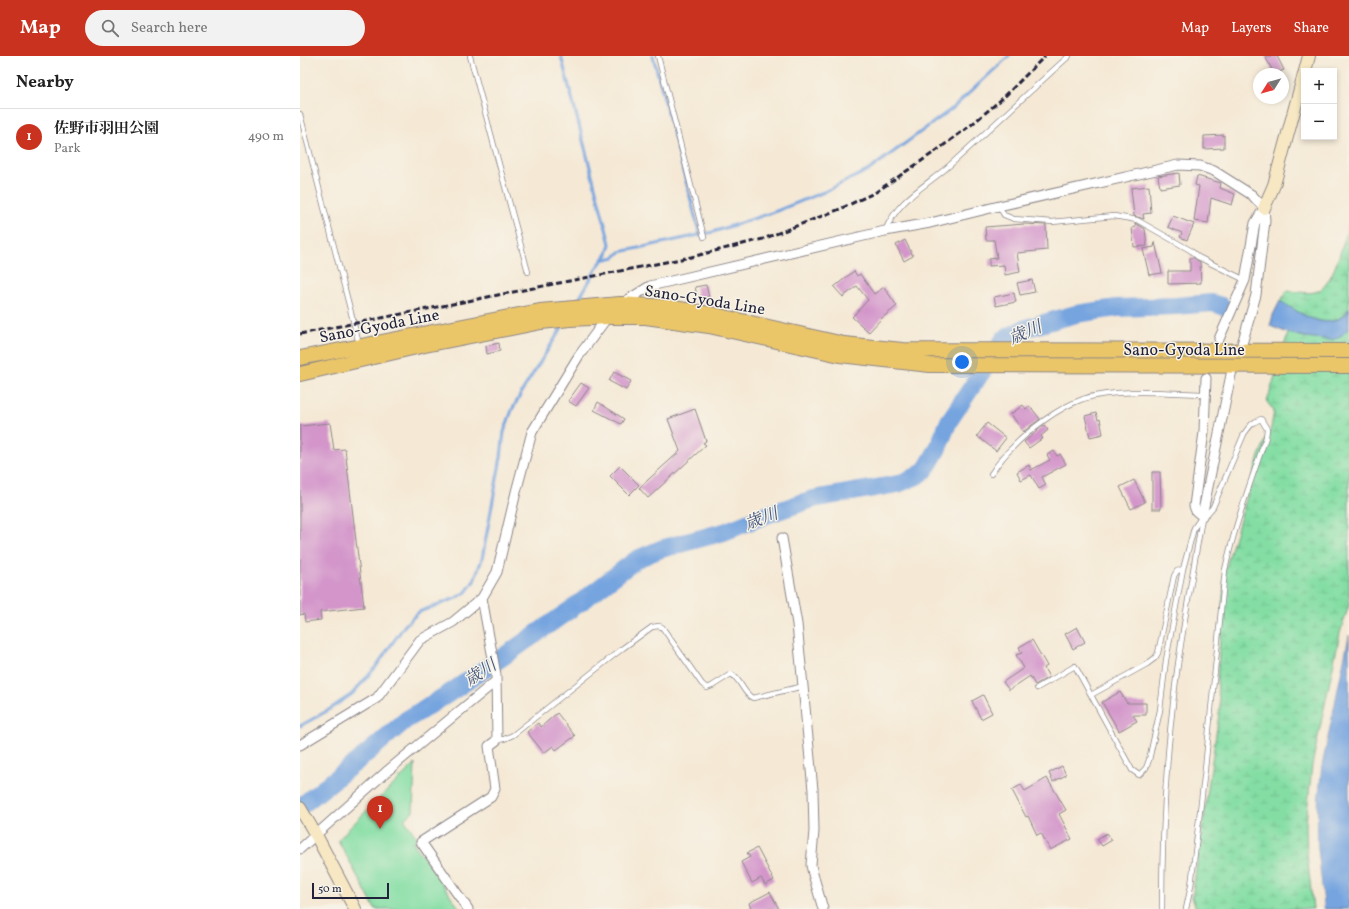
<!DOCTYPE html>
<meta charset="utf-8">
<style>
:root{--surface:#fff;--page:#f2f2f2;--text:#222;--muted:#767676;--line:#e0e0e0;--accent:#c8321e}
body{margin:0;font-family:Vollkorn,"Noto Serif JP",serif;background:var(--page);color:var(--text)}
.controls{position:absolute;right:12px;top:12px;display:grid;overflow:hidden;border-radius:0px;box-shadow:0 2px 6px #0003}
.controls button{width:36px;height:36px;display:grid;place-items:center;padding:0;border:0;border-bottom:1px solid var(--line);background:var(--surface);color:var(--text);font:20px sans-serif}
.compass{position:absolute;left:953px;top:12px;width:36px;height:36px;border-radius:50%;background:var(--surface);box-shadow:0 2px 6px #0003;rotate:233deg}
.scale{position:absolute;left:12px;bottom:10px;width:77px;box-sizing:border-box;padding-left:4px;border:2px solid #22223b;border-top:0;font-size:11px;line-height:14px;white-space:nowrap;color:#22223b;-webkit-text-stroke:3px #f7f3e8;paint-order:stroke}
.you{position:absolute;left:662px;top:306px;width:14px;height:14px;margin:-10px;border:3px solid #fff;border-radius:50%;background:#1a73e8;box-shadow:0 0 0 6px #1a73e833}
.badge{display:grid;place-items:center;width:26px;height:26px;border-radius:50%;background:var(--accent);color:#fff;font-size:13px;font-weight:700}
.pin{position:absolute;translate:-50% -33px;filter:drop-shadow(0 1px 2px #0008)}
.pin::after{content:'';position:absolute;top:21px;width:14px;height:12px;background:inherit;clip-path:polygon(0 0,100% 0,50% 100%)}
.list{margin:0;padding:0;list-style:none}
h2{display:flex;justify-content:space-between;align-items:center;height:52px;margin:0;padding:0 16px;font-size:17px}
h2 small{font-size:13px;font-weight:400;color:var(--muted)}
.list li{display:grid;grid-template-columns:26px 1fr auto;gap:12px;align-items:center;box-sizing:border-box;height:56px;padding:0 16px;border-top:1px solid var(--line)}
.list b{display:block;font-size:15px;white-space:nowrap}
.list p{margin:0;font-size:13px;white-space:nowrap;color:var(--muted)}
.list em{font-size:13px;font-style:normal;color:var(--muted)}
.icon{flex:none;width:22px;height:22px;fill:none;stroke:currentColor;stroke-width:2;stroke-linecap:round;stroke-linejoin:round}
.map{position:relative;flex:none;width:1049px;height:853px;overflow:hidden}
header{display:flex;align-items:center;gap:24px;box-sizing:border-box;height:56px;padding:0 20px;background:var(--accent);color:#fff}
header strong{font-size:19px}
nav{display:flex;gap:22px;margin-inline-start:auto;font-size:14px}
.search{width:280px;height:36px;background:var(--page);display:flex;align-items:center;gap:10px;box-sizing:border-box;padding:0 14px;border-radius:22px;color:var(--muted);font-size:15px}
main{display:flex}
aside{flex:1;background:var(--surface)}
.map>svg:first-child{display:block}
.green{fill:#84dea4;stroke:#538070}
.wetland{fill:url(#wetland-marsh);stroke:#538070}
.water{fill:#76a4df;stroke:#4c638d}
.pier{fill:#f5e9d5}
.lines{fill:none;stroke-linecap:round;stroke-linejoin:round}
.stream{stroke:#76a4df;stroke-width:3}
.river{stroke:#76a4df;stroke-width:18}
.building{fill:#d395ca}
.lane-casing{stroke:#8c8688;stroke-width:6}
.street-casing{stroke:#8c8688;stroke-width:11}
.secondary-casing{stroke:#8c8688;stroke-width:14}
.primary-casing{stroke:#8c8688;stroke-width:16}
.lane{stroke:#fff;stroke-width:4.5}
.street{stroke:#fff;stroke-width:9}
.secondary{stroke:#f7e8c3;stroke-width:12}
.primary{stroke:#ebc669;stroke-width:14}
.rail{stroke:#22223b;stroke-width:3;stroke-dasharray:6 3;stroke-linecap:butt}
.labels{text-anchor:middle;stroke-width:3;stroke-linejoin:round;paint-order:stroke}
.street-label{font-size:16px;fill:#22223b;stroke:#f7f3e8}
.water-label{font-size:17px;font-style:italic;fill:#44567d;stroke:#f7f3e8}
</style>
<header>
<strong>Map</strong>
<div class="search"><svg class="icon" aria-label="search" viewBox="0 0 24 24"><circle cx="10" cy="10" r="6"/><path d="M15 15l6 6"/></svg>Search here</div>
<nav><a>Map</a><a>Layers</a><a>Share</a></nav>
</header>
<main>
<aside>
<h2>Nearby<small></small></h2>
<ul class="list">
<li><span class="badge">1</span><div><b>佐野市羽田公園</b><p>Park</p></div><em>490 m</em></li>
</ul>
</aside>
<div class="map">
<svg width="1049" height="853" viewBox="0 0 1049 853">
<defs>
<pattern id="wetland-marsh" width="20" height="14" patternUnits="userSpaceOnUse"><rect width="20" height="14" fill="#84dea4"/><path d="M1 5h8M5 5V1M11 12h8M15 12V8" fill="none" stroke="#72be8e"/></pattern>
</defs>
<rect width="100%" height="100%" fill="#f7f3e8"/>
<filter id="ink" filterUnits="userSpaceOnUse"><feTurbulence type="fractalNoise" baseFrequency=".025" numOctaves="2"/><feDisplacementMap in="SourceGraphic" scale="8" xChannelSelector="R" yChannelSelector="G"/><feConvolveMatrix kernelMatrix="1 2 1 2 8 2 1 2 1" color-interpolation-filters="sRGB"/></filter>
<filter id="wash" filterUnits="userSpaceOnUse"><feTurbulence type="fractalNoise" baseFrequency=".012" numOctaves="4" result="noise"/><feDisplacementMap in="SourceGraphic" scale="16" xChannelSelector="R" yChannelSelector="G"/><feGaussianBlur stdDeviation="0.9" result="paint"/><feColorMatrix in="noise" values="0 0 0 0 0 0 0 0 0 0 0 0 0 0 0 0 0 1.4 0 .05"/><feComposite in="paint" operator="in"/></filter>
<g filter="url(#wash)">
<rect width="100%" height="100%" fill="#f5e9d5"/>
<!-- green -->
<path class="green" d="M115 708 113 756 104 763 118 783 113 786 160 853H75L38 784 67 754Z"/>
<!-- wetland -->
<path class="wetland" d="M1049 168V252C1032 281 1000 257 980 245L987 235C996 235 1007 238 1015 236 1033 233 1044 183 1049 168Z
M1049 272V549L1040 577 1012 709 1006 768 1007 798 1013 853H896L892 841 920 651 917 625 925 514 959 400 971 372 974 355 967 346 988 277 1005 281 1042 279Z"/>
<!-- water -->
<path class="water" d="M980 245C1000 257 1032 281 1049 252V272L1042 279 1032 284 1005 281 988 277 970 270 973 259Z
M1049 579V853H1024L1017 787V755L1021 713Z"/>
<!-- pier -->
<path class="pier" d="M1049 577 1021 713 1017 755V787L1024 853H1022L1015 787V754L1019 713 1046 582Z"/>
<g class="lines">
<!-- stream -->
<path class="stream" d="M261 0 310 188 307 198 298 210 276 248
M353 0 400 179
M302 204 315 201 320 196 413 176 474 156 524 136 569 114 653 52 709 0
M0 670 27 655 52 638 75 612 105 569 119 556 156 542 166 536 174 525 182 503 201 401 204 376 212 354 224 332 264 268"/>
<!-- river -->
<path class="river" d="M0 751 65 699 106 664 148 638 210 596 277 549 337 503 361 493 424 476 469 458 513 443 598 428 617 420 626 413 637 394 649 365 704 283 723 273 776 258 817 252 876 250 912 247 922 250"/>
</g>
<g id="blocks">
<!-- building -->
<path class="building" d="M965 0H977L984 14 974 18Z
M924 79V92L904 93V80Z
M879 117 880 129 860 132 858 120Z
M897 120 921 127 920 132 935 138 932 149 911 142 908 167 894 165 899 130 895 129Z
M849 130 851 157 843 158 844 163 834 160 831 132Z
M873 160 894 168 887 184 880 181 882 177 868 171Z
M835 167 845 173 847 190 834 191 832 172 836 171Z
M725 168 746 169 747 194 717 197 720 216 705 219 704 209 689 210V203L697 202 694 184H686L685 171Z
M605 184 613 200 604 205 596 189Z
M855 186 862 217 849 219 843 193 854 191Z
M890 202H894L900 206 901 227 868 228V215H890Z
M554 215 557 220 560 218 574 238 584 231 597 250 582 262 569 276 552 261 568 244 557 230 543 241 534 231Z
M732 224 735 236 720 239 717 227Z
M406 229 409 241 398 243 395 231Z
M714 237 716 246 696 250 694 241Z
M199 287 200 295 187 298 186 290Z
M314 316 331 325 326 334 309 325Z
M281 327 289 332 276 350 268 345Z
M298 346 324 363 321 368 294 354Z
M723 349 726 353 730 350 740 363 723 376 711 358Z
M395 353 406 385 403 387 406 389 348 442 339 432 380 395 368 363Z
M796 357 798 364 800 363 803 378 790 381 785 360Z
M30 367 34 394 45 393 64 551 20 556 21 564 5 566 4 558 0 559V370Z
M687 367 706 382 696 395 677 380Z
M744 369 748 374 741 380 743 382 729 392 724 386Z
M754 395 757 400 760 398 766 408 742 421 746 429 739 433 731 419 721 424 717 416 729 409 731 414 750 404 747 399Z
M320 410 339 429 329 439 310 420Z
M852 416H860L861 453H852Z
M834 424 845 446 831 453 820 431Z
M777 571 785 586 773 593 765 578Z
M732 584 747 610 744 612 749 621 735 629 730 620 709 634 703 626 724 612 716 599 722 597 719 591Z
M820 636 827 647H846V659H833L837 665 819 675 802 646Z
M683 639 692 657 681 663 672 645Z
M257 657 275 680 256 694 253 690 244 697 227 676 238 667 241 671Z
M762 710 766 719 753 726 749 717Z
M747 722 766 754 759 758 772 783 750 794 741 777 737 779 728 760 726 761 712 734 721 729 725 735Z
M807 777 812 784 802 790 797 783Z
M457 792 474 824 465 829 461 822 452 827 441 806 450 801 447 797Z
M470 836 479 853H451L449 847Z"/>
</g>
</g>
<g filter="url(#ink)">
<use href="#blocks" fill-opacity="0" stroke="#8c8688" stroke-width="1"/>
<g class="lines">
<!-- lane casing -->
<g class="lane-casing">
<path id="lane" d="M170 0 228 216
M358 0 404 181
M0 58 59 288
M699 150 704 159 714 163 752 166 814 160 837 164 890 194 898 201 945 224
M585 175C598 143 625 131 650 109 690 73 729 36 769 0
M691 418C697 409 704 399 712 392 730 373 758 352 783 343 816 332 869 337 905 338
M737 632 775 610 832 714 839 719 846 712 849 704 860 654 866 604 883 513 894 472 902 460 907 458 913 451 944 378C949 371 952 366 961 363L967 373 966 381C951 425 935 468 925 514L905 713 891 830 886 853
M791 639 847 608 855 602 858 597 874 520 877 515 883 513
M197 684 204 683 213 679 323 592 352 571 359 570 362 571 402 628 407 632 412 630 431 618C441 623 443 638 453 642L504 630
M862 853C862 776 866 699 876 623 883 569 893 516 902 462"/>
</g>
<!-- street casing -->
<g class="street-casing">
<path id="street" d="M321 248 350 230 585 175 630 167 699 150 878 109 900 110 914 115 952 139 964 152 965 165 956 239 940 295
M919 283 945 224 955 167 964 152
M906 322 904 376 894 450 896 455 902 460 933 309
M482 482 497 568 513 734 514 775 511 809 513 818 523 853
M0 689 77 642 120 584 153 566 182 542 197 516 216 436 232 376 278 301 309 259
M0 793 86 716 196 625
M168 853 121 786 191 741 195 733 189 690 197 684 196 619 182 542"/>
</g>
<!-- secondary casing -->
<g class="secondary-casing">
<path id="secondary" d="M1005 15 1009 0
M964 152 974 129 1004 18
M0 752 16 779 55 853"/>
</g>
<!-- primary casing -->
<g class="primary-casing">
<path id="primary" d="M0 302 240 255 320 248 368 251 415 259 544 288 602 294 1049 295
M0 318 125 289 241 266 270 263 308 261H346L409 270 540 299 630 309 1049 310"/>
</g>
<!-- lane -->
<use href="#lane" class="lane"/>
<!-- street -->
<use href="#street" class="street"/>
<!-- secondary -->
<use href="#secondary" class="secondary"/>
<!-- primary -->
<use href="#primary" class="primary"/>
<!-- rail -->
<path class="rail" d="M0 278 391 201 463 183 540 153 576 136 636 95 671 69 703 42 745 0"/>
</g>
</g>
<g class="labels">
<!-- street labels -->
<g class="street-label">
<text transform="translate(405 243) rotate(9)" y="6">Sano-Gyoda Line</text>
<text transform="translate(79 269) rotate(-11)" y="6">Sano-Gyoda Line</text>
<text x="884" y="299">Sano-Gyoda Line</text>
</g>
<!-- water labels -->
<g class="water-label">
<text transform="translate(725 276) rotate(-23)" y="6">歳川</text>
<text transform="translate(461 462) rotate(-21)" y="6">歳川</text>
<text transform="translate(180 616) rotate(-33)" y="6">歳川</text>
</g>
</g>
</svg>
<div class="controls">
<button>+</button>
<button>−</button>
</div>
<svg class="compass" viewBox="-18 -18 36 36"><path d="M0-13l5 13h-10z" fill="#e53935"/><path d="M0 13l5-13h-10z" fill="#767676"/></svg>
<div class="scale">50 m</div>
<div class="you"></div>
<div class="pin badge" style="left:80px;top:773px">1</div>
</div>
</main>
